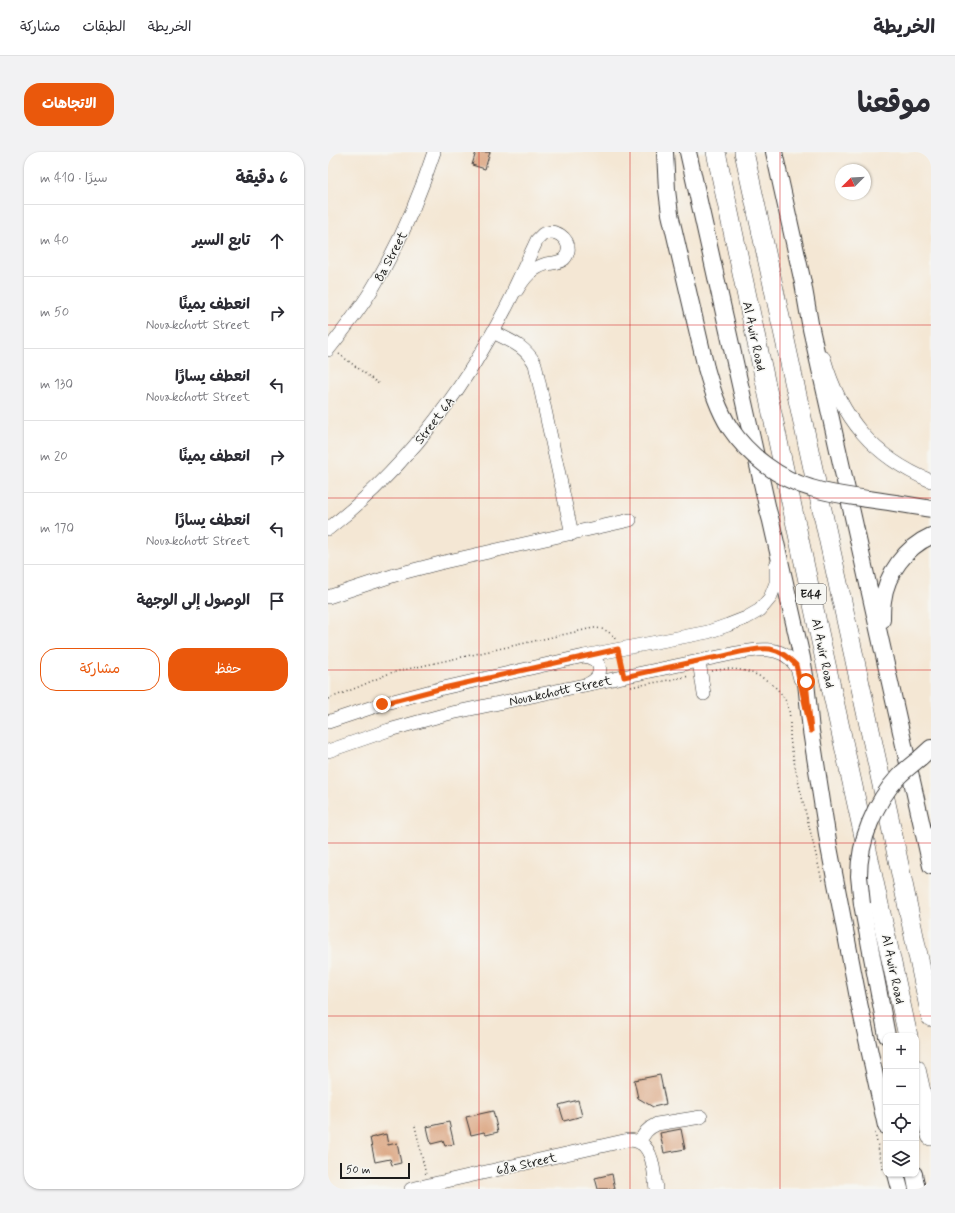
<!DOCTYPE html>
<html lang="ar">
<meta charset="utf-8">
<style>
:root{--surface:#fff;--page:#f2f2f3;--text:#2b2b33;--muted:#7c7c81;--line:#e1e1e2;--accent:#ea580c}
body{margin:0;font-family:Mynerve,"Playpen Sans Arabic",sans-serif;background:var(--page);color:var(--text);direction:rtl}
.controls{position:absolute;right:12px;bottom:12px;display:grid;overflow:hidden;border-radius:8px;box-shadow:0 1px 3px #0004}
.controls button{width:36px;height:36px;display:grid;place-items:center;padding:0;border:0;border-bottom:1px solid var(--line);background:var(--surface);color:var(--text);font:20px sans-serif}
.compass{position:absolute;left:507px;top:12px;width:36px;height:36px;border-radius:50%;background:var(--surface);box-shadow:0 1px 3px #0004;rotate:246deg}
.scale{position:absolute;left:12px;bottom:10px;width:70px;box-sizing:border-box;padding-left:4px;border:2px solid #1c1c1c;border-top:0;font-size:11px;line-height:14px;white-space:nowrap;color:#1c1c1c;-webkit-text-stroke:3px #f6f6f2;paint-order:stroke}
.stop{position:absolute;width:12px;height:12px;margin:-9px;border:3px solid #ea580c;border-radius:50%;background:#fff}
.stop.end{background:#ea580c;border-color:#fff;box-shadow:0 1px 4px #0008}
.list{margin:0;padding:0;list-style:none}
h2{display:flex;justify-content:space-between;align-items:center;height:52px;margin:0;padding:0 16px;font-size:17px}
h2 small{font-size:13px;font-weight:400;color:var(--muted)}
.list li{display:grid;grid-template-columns:26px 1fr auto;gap:12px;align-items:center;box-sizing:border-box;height:72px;padding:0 16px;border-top:1px solid var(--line)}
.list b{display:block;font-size:15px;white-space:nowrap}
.list p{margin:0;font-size:13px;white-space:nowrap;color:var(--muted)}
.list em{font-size:13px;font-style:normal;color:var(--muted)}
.actions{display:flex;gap:8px;padding:12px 16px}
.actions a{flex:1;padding:9px 0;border:1px solid var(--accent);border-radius:16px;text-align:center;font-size:14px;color:var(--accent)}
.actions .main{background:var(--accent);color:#fff}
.icon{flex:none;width:22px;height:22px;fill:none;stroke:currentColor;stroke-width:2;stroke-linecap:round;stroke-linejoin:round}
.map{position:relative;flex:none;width:603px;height:1037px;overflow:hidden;direction:ltr;border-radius:16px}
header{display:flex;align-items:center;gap:24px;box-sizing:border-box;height:56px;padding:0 20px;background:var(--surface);border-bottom:1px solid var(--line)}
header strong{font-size:19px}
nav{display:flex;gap:22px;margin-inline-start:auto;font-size:14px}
.intro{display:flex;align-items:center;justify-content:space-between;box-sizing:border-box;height:96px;padding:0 24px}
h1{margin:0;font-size:28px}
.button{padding:10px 18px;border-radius:16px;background:var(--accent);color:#fff;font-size:14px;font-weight:700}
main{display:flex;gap:24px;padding:0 24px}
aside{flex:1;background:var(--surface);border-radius:16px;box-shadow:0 1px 3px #0004}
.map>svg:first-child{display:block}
.building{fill:#daa37e}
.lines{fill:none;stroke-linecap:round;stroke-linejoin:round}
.minor-casing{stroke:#3c3a38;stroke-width:14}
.major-casing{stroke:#3c3a38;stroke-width:18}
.highway-casing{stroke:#3c3a38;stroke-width:20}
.path{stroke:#3c3a38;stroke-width:1.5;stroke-dasharray:1 3;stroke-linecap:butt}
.minor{stroke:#fff;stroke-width:13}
.major{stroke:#fff;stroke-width:16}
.highway{stroke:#fff;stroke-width:19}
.major-bridge-casing{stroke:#3c3a38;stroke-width:18;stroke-linecap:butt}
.major-bridge{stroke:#fff;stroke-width:16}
.route{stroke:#ea580c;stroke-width:5}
.grid{fill:none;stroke:#d62828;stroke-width:1;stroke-opacity:0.55}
.labels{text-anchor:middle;stroke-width:3;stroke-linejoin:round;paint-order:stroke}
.shield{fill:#f6f6f2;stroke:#5d5d5c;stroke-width:1}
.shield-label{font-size:12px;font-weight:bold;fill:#1c1c1c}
.street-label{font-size:13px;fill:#1c1c1c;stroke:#f6f6f2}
</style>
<header>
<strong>الخريطة</strong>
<nav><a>الخريطة</a><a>الطبقات</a><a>مشاركة</a></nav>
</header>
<div class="intro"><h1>موقعنا</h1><a class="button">الاتجاهات</a></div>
<main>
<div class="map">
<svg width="603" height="1037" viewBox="0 0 603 1037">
<rect width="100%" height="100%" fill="#f6f6f2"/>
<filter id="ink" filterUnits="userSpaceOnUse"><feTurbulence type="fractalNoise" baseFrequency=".025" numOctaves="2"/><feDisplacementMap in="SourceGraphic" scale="8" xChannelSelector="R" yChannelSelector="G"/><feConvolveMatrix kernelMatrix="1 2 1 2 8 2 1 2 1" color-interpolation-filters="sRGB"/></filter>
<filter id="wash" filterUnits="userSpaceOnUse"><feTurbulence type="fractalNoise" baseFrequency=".012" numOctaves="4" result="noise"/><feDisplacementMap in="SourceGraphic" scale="16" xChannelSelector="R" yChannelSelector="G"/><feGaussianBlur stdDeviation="0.9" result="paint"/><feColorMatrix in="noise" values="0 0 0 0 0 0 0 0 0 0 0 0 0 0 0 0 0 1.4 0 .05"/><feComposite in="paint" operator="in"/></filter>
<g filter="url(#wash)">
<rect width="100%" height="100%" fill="#f4e7d4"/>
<g id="blocks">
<!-- building -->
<path class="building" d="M148 0H162L157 17 144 13Z
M332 923 338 952 325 955 310 946 306 928Z
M250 948 254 964 236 969 231 953Z
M165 959 170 980 158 983 156 980 143 983 138 965Z
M121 970 126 992 117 994 115 989 103 992 99 975Z
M353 977 357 997 336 1001 332 981Z
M58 982 60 993 69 991 73 1011 64 1013 62 1007 47 1010 42 986Z
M284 1022 287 1037H270L267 1026Z"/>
</g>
</g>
<g filter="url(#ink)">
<use href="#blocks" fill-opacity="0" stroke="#3c3a38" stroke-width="1"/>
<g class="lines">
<!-- minor casing -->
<g class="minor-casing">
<path id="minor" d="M223 80C237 81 246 96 236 107 231 111 224 111 218 112 204 116 196 126 189 138H187L186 137 209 88 215 82Z
M165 180C183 189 197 194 207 212L244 382
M0 198C15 179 30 160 43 139 70 95 90 49 106 0
M496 206C513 266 545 305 603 329
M0 377C81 314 142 230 187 138
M0 445 70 422 116 410 302 368
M256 504C275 507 277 524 260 532
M371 509 376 542
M0 570 54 552 111 537 256 504 380 480 400 473 418 466 432 458 442 446 448 431V413
M0 599 61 578 119 562 404 502C424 498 453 491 467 513 470 517 471 523 472 527
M312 991C315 981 320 976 329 972L373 965
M83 1037 300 988C304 988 309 989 313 991 326 1000 326 1023 328 1037"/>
</g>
<!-- major casing -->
<g class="major-casing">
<path id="major" d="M337 0 339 38 342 62 378 216
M360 0 440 358 443 369 474 506 478 530 483 579 501 695 531 851 558 974
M446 0 475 131 483 177 603 714
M554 468C554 462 554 455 555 449 558 422 578 395 603 384
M592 606 603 596
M534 752 559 884
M568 1022 572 1037
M586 1022 589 1037"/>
</g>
<!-- highway casing -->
<g class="highway-casing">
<path id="highway" d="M388 0 492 485 580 884
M416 0 561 665 603 865
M588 917 603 984"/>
</g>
<!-- path -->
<path class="path" d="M11 202 51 232
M384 519C409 513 438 521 454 543 466 558 460 575 463 593 471 639 484 683 494 729
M303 535 362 524
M0 547 28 536 62 521 265 476C275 476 282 479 288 488
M87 974 98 1023
M547 981 555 1018"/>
<!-- minor -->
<use href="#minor" class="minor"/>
<!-- major -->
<use href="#major" class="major"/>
<!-- highway -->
<use href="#highway" class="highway"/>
<!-- major-bridge casing -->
<g class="major-bridge-casing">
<path id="major-bridge" d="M378 216C384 237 390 257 402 276 420 303 451 327 483 336 502 342 521 344 540 347 561 350 582 353 603 357
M534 752C533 743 532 734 531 724 531 689 547 650 571 624 578 617 585 612 592 606"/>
</g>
<!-- major-bridge -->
<use href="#major-bridge" class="major-bridge"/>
</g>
</g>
<g class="lines" filter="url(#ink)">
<!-- route -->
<path class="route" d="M54 552 111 537 290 497 296 525C328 518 359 511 390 505 405 502 427 495 442 497 453 499 460 505 468 513L483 579 478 530"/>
</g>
<!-- grid -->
<path class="grid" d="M151 0V1037M302 0V1037M452 0V1037M0 173H603M0 346H603M0 518H603M0 691H603M0 864H603"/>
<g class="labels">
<!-- shield labels -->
<rect class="shield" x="468" y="432" width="30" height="20" rx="3"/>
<g class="shield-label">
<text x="483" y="446">E44</text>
</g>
<!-- street labels -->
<g class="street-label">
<text transform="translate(62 104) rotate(-62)" y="5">8a Street</text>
<text transform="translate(427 184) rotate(78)" y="5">Al Awir Road</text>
<text transform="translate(106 268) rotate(-52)" y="5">Street 6A</text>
<text transform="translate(496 501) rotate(78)" y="5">Al Awir Road</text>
<text transform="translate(232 538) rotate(-12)" y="5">Nouakchott Street</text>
<text transform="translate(566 817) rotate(78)" y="5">Al Awir Road</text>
<text transform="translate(198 1011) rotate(-13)" y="5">68a Street</text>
</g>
</g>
</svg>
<div class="controls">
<button>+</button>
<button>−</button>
<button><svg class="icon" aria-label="locate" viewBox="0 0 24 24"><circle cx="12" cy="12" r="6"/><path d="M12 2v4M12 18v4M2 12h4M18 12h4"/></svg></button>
<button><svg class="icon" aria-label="layers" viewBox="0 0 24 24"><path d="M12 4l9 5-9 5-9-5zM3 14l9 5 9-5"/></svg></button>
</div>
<svg class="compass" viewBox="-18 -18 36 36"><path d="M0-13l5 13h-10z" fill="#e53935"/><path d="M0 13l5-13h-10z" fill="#7c7c81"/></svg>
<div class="scale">50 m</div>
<div class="stop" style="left:478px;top:530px"></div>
<div class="stop end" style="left:54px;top:552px"></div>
</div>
<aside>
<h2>6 دقيقة<small>سيرًا · 410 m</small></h2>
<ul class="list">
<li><svg class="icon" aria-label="ahead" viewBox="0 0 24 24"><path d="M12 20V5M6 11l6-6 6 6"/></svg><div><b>تابع السير</b></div><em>40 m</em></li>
<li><svg class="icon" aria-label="right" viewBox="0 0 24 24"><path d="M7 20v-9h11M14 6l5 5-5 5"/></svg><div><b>انعطف يمينًا</b><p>Nouakchott Street</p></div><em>50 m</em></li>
<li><svg class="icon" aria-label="left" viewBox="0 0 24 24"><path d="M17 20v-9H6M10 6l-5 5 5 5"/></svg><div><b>انعطف يسارًا</b><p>Nouakchott Street</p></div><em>130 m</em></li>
<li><svg class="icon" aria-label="right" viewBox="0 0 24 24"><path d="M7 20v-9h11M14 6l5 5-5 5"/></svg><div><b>انعطف يمينًا</b></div><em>20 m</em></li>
<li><svg class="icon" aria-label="left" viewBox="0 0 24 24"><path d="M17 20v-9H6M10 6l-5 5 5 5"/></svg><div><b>انعطف يسارًا</b><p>Nouakchott Street</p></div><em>170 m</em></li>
<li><svg class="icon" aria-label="arrive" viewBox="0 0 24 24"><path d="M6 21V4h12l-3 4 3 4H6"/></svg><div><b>الوصول إلى الوجهة</b></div></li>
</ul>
<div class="actions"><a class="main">حفظ</a><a>مشاركة</a></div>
</aside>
</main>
